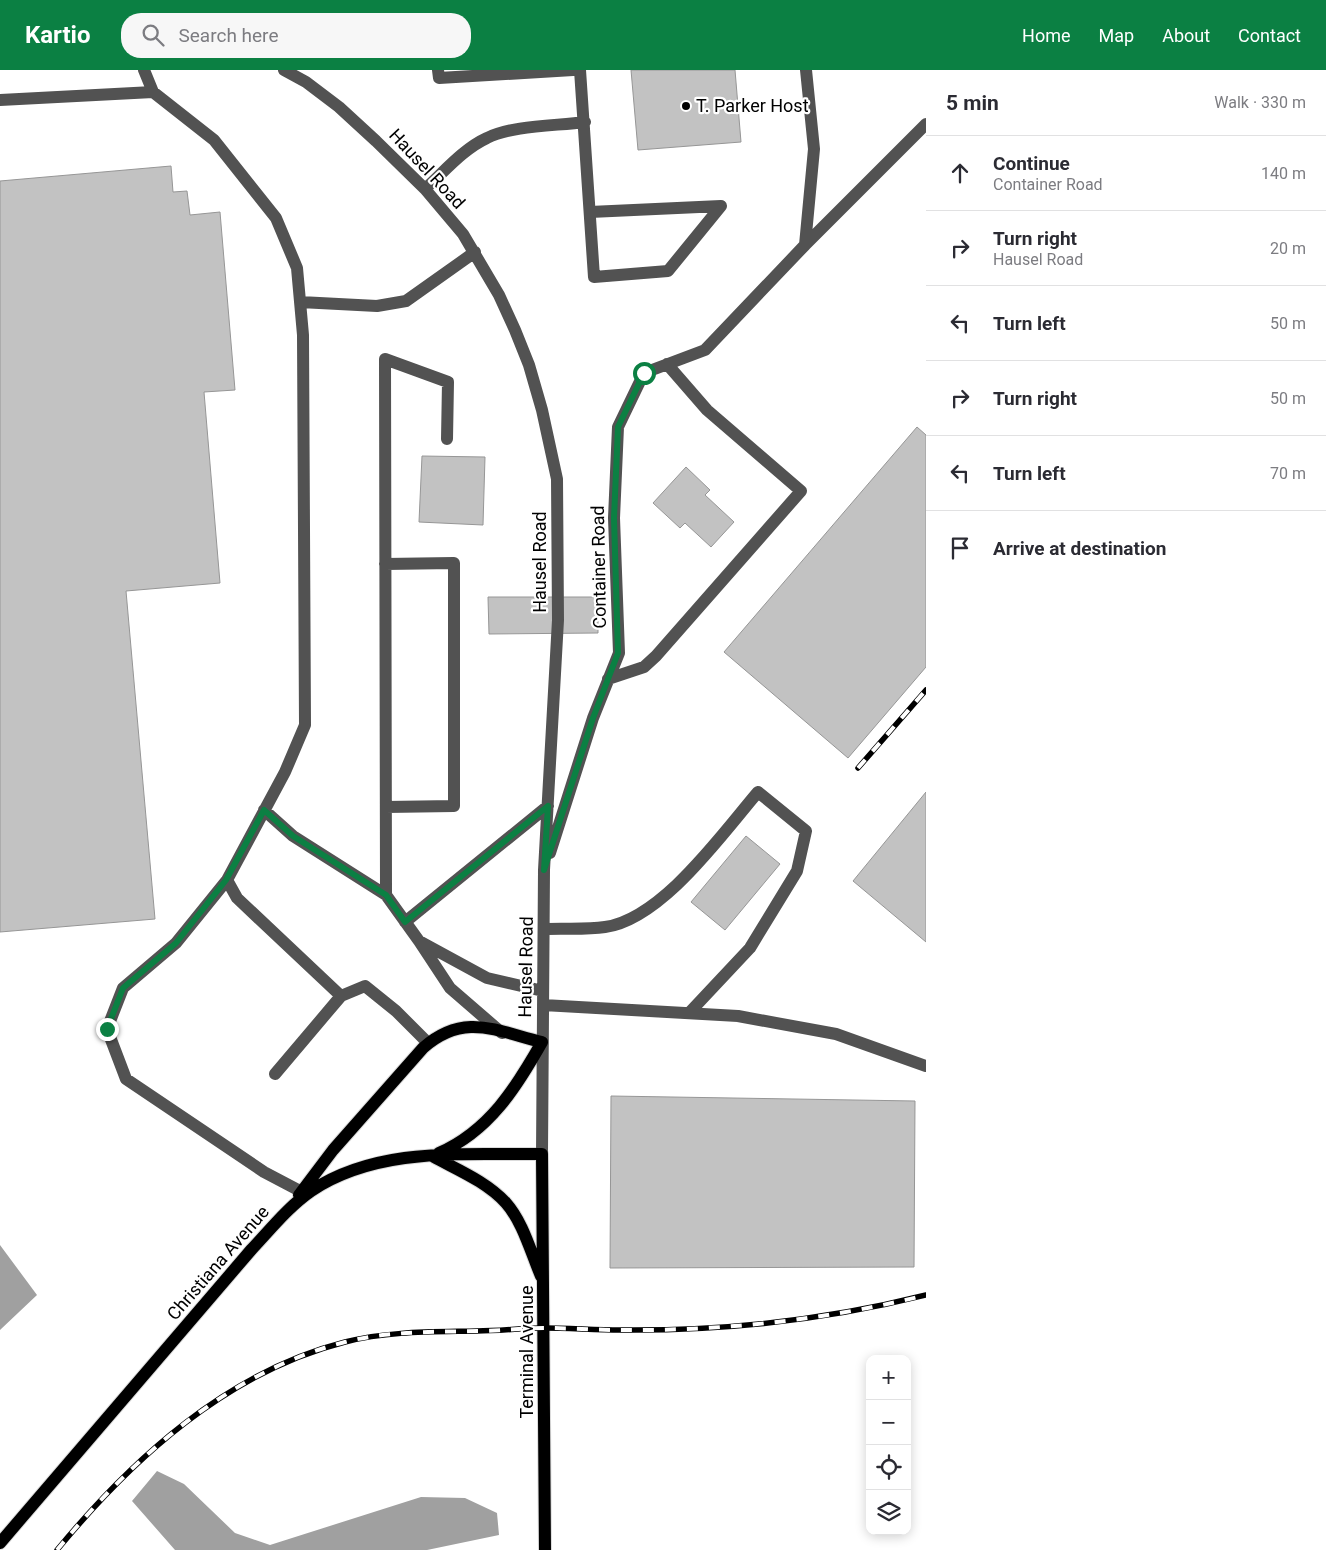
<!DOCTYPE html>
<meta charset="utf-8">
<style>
:root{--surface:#fff;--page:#f7f7f7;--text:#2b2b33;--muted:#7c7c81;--line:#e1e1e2;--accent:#0b8043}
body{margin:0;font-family:Roboto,sans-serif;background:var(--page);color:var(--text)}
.controls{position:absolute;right:15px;bottom:15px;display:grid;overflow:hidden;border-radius:10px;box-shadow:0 2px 12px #0003}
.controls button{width:45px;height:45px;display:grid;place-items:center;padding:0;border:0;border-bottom:1px solid var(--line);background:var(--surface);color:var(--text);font:25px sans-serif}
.stop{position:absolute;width:15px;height:15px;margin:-11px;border:4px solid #0b8043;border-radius:50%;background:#fff}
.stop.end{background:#0b8043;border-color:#fff;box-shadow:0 1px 5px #0008}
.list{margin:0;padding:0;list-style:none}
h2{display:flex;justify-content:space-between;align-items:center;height:65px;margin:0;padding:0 20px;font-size:21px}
h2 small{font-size:16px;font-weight:400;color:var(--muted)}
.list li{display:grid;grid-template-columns:32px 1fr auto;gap:15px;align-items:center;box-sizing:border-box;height:75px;padding:0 20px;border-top:1px solid var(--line)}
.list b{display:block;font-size:19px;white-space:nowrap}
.list p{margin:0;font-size:16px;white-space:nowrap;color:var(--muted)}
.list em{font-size:16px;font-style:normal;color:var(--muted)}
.icon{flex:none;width:28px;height:28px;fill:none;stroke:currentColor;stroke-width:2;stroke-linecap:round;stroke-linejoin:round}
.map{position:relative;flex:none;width:926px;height:1480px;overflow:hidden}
header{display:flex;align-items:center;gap:30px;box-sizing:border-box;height:70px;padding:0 25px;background:var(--accent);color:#fff}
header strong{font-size:24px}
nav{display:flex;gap:28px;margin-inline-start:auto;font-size:18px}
.search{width:350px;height:45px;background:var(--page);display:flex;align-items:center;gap:12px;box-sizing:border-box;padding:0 18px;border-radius:20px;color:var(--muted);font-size:19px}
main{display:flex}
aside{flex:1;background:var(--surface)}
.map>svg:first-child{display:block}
.water{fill:#a0a0a0}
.building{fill:#c2c2c2;stroke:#969696}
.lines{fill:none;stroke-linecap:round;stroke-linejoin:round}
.major-casing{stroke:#dbdbdb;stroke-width:14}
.minor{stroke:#525252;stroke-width:12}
.major{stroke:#000;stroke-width:12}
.rail-casing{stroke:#000;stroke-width:5.5}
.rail{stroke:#fff;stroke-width:4;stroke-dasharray:11;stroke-linecap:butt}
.route{stroke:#0b8043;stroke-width:6}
.poi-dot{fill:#000;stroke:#fff;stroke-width:2}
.labels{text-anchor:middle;stroke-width:4.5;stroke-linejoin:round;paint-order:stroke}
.poi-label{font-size:18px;fill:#000;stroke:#fff;text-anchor:start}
.street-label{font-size:18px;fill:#000;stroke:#fff}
</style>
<header>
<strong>Kartio</strong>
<div class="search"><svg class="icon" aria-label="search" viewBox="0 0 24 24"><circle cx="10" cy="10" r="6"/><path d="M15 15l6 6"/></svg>Search here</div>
<nav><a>Home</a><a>Map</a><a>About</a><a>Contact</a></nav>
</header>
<main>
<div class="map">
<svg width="926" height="1480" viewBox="0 0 926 1480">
<rect width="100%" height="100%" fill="#fff"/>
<!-- water -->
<path class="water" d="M0 1175 37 1225 0 1260Z
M157 1401 184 1414 235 1463 270 1475 421 1427 465 1428 497 1443 499 1465 427 1480H175L132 1431Z"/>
<!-- building -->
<path class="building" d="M631 0H735L741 72 638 80Z
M171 96 173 122 187 121 190 145 220 142 235 320 204 322 220 513 126 521 155 849 0 862V111Z
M917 357 926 365V597L848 688 724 582Z
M422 386 485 387 483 455 419 452Z
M686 397 710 420 705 425 734 452 711 477 685 453 680 458 653 433Z
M488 527H598V563L489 564Z
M926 722V872L853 811Z
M746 766 780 794 725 860 691 832Z
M611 1026 915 1031 914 1197 610 1198Z"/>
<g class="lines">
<!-- major casing -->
<g class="major-casing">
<path id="major" d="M434 1087C458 1100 487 1112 506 1133 523 1152 531 1183 541 1206
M299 1125 333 1080 423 978C464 942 496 961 542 972 516 1018 489 1061 439 1083
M0 1473 251 1180C270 1160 288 1137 311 1121 378 1076 466 1085 542 1084L545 1480"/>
</g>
<!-- minor -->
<path class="minor" d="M144 0 153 22 214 70 276 148 297 198 303 265 305 655 285 702 227 810 237 828 341 926
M284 0 306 12 339 37 376 71 425 119 463 164 499 225 515 260 529 295 542 340 557 409 558 550 544 800 542 1084
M438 0 439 8 573 0
M580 0 594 207 668 201 721 136 590 142
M0 30 153 22
M425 119C444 102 463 79 487 68 513 55 556 56 585 52
M805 175 926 54
M300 232 377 236 406 231 475 182
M385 494 454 493V736L386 737
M608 609 644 597 656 586 801 421 707 340 667 294
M264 740 293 766 386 825
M550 783 593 648 619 583 614 448 618 357 644 303 705 280 805 175 814 79 806 0
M227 810 176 873 123 918 107 959 126 1009 264 1102 302 1122
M405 852 548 736
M544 859C564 858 585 860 605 857 662 849 722 764 758 722L806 761 797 801 750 878 689 943
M419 871 386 825 385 289 448 312 447 369
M543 935 738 946 836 964 926 996
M502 963 450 918 419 871 487 908 543 921
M275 1004 341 926 365 916 396 941 428 973"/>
<!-- major -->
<use href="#major" class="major"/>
<!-- rail casing -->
<g class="rail-casing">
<path id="rail" d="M858 698 926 620
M57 1480C132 1389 227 1302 345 1272 388 1261 433 1262 477 1261 500 1261 522 1258 544 1258 569 1258 595 1260 620 1260 722 1261 827 1250 926 1225"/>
</g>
<!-- rail -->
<use href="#rail" class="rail"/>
</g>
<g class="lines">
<!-- route -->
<path class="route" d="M107 959 123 918 176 873 226 810 264 740 293 766 386 825 405 852 548 736 544 800 593 648 618 583 614 448 618 357 644 303"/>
</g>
<!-- markers -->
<circle class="poi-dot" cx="686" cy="36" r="5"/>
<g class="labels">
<!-- poi labels -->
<g class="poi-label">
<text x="696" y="42">T. Parker Host</text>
</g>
<!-- street labels -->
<g class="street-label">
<text transform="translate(427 99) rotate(47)" y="6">Hausel Road</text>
<text transform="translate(540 492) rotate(-90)" y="6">Hausel Road</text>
<text transform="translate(599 497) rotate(-91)" y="6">Container Road</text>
<text transform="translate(526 897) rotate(-89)" y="6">Hausel Road</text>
<text transform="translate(218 1193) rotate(-49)" y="6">Christiana Avenue</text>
<text transform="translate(527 1282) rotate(-90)" y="6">Terminal Avenue</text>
</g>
</g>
</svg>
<div class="controls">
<button>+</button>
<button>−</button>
<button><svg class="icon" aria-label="locate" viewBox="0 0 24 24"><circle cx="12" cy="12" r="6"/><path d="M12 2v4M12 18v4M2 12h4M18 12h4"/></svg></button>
<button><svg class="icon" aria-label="layers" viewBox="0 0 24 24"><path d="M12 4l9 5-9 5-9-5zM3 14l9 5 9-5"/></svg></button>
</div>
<div class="stop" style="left:644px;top:303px"></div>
<div class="stop end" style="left:107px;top:959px"></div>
</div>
<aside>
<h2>5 min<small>Walk · 330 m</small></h2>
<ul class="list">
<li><svg class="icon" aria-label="ahead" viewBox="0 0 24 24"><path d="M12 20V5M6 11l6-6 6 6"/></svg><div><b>Continue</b><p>Container Road</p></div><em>140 m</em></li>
<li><svg class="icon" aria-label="right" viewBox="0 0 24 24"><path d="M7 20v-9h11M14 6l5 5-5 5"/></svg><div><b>Turn right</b><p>Hausel Road</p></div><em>20 m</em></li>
<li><svg class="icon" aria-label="left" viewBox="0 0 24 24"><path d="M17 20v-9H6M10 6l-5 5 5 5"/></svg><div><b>Turn left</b></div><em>50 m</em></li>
<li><svg class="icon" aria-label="right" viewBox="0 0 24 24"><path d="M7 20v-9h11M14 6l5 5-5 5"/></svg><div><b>Turn right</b></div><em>50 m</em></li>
<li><svg class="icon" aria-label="left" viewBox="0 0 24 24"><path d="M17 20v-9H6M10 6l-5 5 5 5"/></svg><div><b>Turn left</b></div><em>70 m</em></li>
<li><svg class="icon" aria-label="arrive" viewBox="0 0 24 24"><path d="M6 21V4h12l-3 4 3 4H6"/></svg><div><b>Arrive at destination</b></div></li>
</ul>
</aside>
</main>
